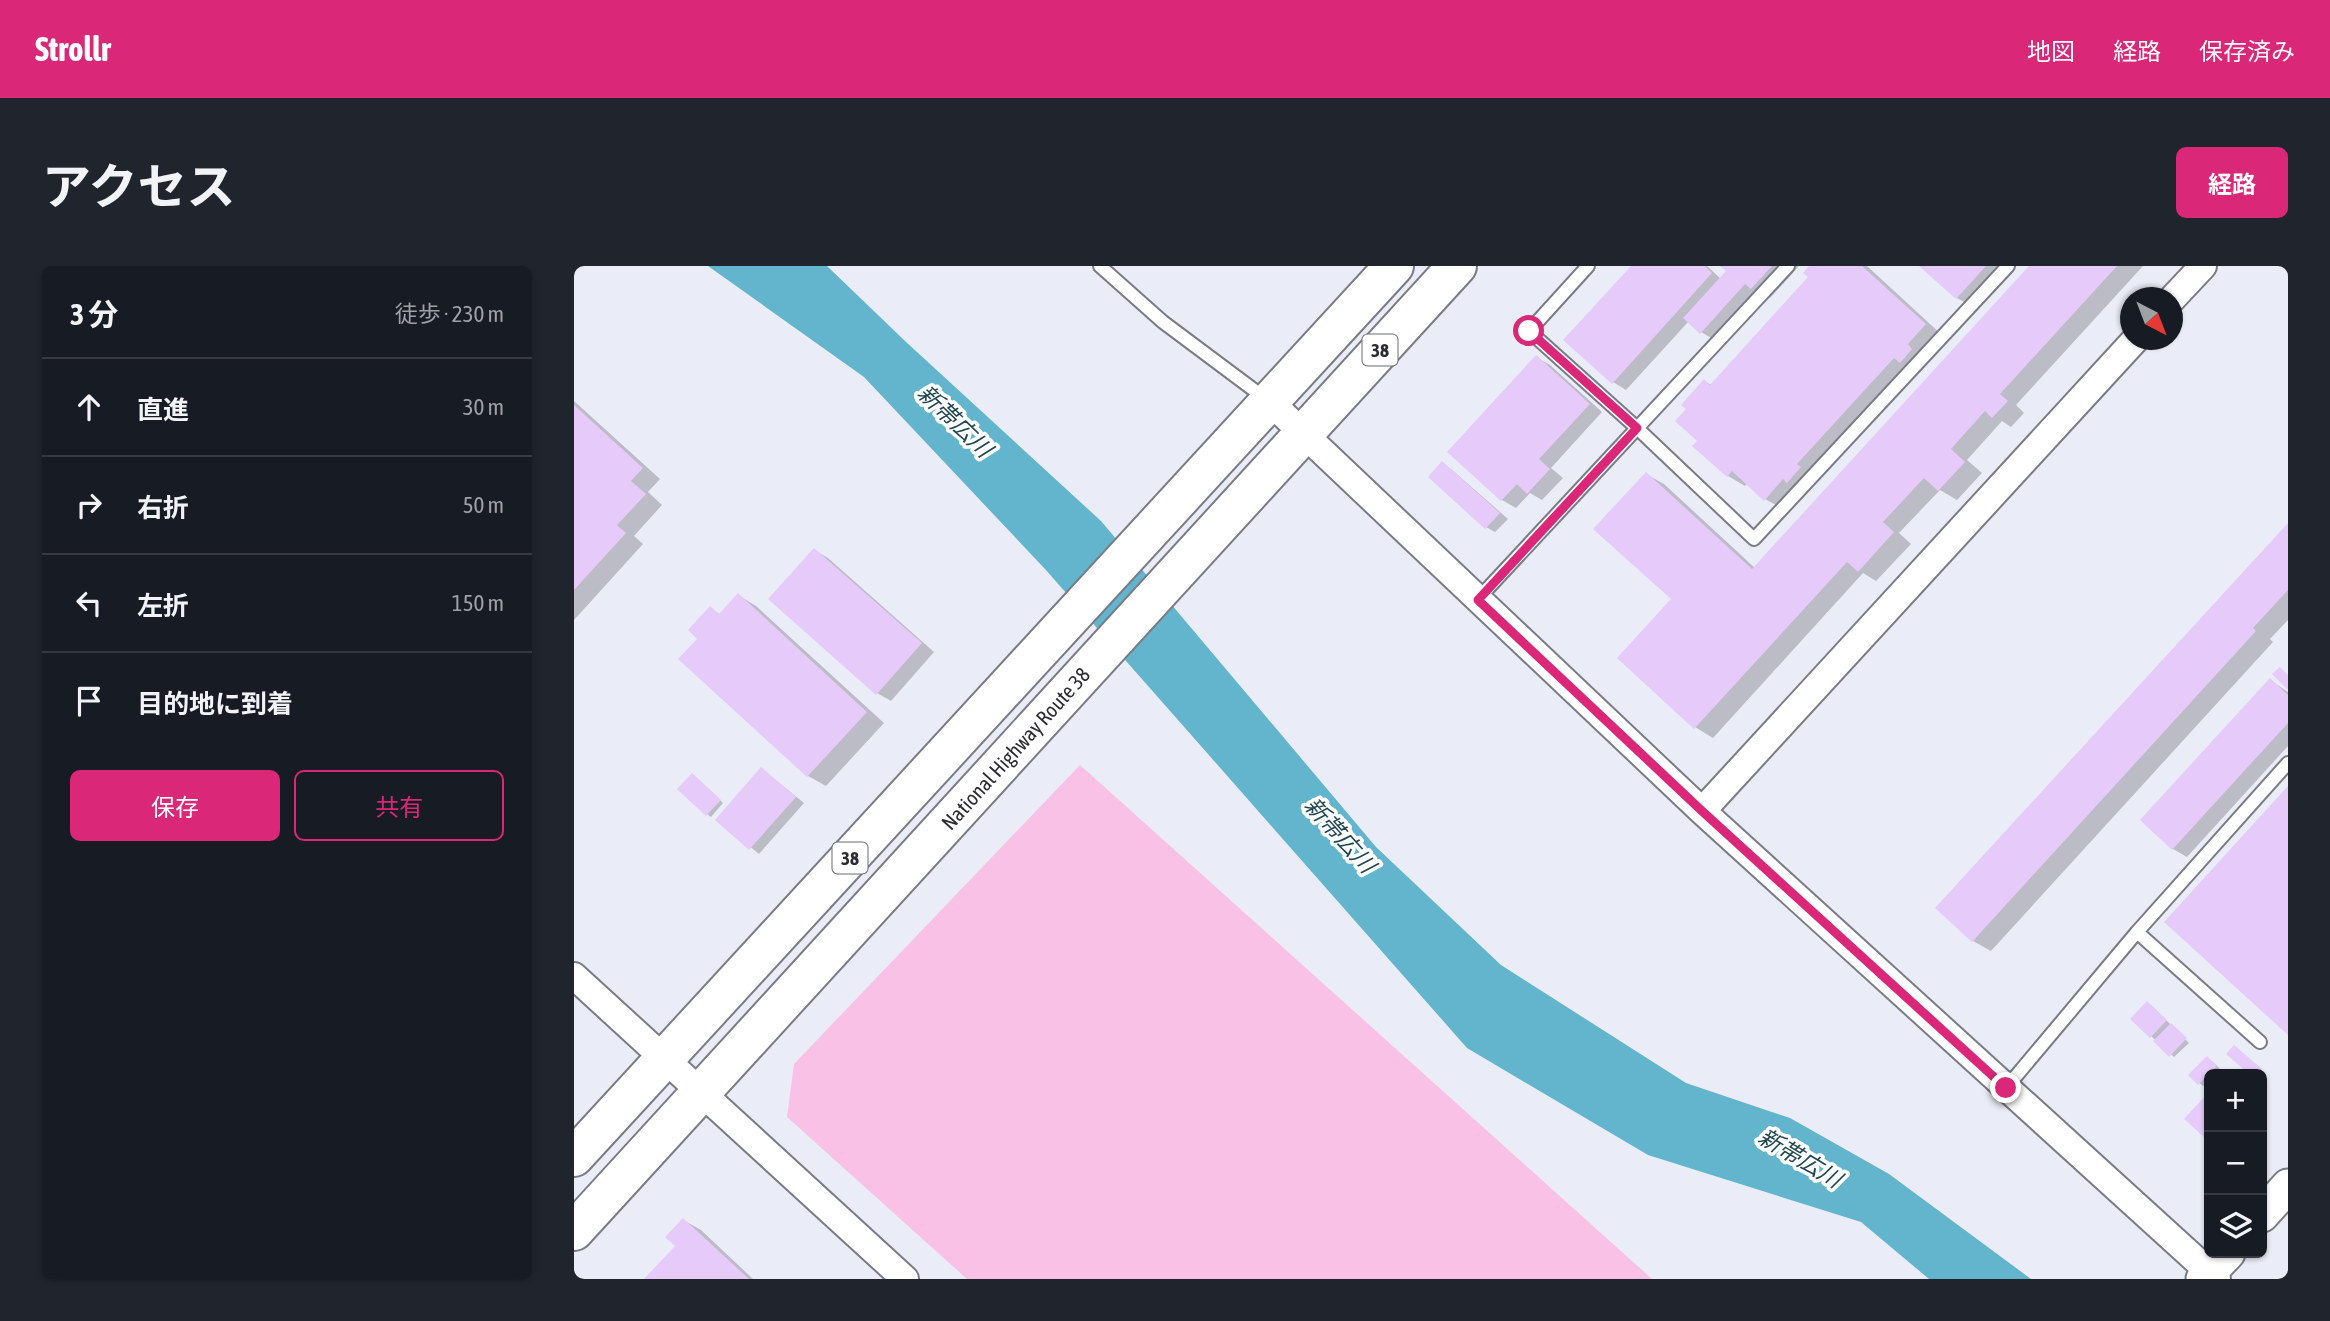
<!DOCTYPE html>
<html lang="ja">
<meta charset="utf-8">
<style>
:root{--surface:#171b24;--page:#20242c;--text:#f1f3f6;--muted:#9ea1a6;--line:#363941;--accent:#db2777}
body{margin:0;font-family:"Asap Condensed","Noto Sans JP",sans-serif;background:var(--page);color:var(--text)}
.controls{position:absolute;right:21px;bottom:21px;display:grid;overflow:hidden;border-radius:10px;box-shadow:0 2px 5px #0004}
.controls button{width:63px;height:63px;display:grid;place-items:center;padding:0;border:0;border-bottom:2px solid var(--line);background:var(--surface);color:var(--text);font:35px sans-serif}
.compass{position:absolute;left:1546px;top:21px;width:63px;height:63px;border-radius:50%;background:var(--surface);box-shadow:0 2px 5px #0004;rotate:138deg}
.stop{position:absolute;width:21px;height:21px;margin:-16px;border:5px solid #db2777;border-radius:50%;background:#fff}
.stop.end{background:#db2777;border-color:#fff;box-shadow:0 2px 7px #0008}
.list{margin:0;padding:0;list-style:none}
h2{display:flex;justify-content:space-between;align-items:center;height:91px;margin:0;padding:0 28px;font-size:30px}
h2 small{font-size:23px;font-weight:400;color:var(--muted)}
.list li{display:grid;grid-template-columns:46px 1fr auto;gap:21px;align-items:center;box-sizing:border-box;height:98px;padding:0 28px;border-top:2px solid var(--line)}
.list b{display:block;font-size:26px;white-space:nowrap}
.list em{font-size:23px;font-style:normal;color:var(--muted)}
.actions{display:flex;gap:14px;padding:21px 28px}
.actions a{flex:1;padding:16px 0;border:2px solid var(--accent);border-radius:10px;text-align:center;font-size:24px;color:var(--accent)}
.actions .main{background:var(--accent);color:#fff}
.icon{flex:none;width:38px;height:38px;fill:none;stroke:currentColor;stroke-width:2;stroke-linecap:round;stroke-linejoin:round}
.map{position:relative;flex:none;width:1714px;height:1013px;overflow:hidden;border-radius:10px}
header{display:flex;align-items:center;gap:42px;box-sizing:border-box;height:98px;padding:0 35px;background:var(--accent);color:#fff}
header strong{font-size:33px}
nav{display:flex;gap:38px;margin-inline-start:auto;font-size:24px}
.intro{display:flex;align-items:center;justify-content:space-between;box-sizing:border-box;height:168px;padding:0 42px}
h1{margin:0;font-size:49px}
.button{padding:18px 32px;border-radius:10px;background:var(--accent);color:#fff;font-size:24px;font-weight:700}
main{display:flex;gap:42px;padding:0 42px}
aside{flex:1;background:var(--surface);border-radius:10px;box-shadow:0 2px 5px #0004}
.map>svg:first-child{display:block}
.green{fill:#f9c1e5}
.water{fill:#62b5cd}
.shadow{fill:#0003}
.building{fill:#e5cafa}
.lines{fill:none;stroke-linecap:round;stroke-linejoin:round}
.service-casing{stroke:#7a7c85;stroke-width:16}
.minor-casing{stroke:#7a7c85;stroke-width:30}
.tertiary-casing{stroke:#7a7c85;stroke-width:37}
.trunk-casing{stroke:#7a7c85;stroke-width:42}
.service{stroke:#fff;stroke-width:12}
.minor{stroke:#fff;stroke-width:26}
.tertiary{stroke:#fff;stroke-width:33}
.trunk{stroke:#fff;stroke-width:38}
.route{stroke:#db2777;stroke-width:9}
.labels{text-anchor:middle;stroke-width:7;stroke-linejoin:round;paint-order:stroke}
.shield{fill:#fff;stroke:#6b6c6f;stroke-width:2}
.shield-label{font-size:19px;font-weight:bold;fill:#2c2d31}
.street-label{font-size:21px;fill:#2c2d31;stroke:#fff}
.water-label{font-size:23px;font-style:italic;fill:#204751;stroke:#fff}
</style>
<header>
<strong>Strollr</strong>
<nav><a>地図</a><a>経路</a><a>保存済み</a></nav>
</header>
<div class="intro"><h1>アクセス</h1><a class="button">経路</a></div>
<main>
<aside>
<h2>3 分<small>徒歩 · 230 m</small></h2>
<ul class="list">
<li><svg class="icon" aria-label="ahead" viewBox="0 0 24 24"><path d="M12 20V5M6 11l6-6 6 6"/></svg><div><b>直進</b></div><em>30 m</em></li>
<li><svg class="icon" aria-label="right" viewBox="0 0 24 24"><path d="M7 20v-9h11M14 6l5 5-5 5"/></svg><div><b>右折</b></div><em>50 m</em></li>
<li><svg class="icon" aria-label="left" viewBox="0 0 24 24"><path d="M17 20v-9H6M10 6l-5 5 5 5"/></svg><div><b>左折</b></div><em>150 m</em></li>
<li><svg class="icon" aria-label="arrive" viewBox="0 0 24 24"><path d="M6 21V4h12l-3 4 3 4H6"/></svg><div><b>目的地に到着</b></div></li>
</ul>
<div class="actions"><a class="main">保存</a><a>共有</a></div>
</aside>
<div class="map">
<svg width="1714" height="1013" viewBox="0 0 1714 1013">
<rect width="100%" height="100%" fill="#eaecf7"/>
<!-- green -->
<path class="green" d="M506 499 1078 1013H393L213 851 220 798Z"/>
<!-- water -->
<path class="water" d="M134 0H253L331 75 527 255 802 581 927 699 1112 817 1216 852 1315 908 1457 1013H1355L1287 956 1074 889 893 782 471 303 290 111Z"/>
<!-- shadow -->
<path class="shadow" d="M1059 0H1133L1147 13 1154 5 1149 0H1225L1196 32 1189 28 1144 76 1127 66 1115 55 1052 124 1039 116Z
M1238 0H1293L1368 69 1355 94 1344 105 1338 102 1209 243 1191 233 1174 217 1171 220 1154 210 1126 175 1114 143 1131 116 1138 119 1236 11Z
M1348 0H1439L1401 42 1383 32Z
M1457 0H1569L1442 139 1450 147 1437 161 1428 155 1393 194 1408 207 1383 234 1366 224 1325 267 1337 278 1302 315 1289 307 1139 472 1121 461 1099 333 1072 208 1090 218 1181 302Z
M962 91 976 99 1028 146 977 202 989 212 968 234 956 227 942 242 928 234 875 186Z
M0 135 86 213 74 226 88 239 60 270 69 278 0 354Z
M868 198 877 203 934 253 921 266 912 261Z
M1714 259V354L1696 373 1699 376 1417 685 1399 675Z
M240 284 254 292 360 386 317 435 303 427Z
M164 329 182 340 310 457 252 520 234 510 125 373 136 342 147 349Z
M1696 414 1714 426V480L1613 591 1599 583 1568 554Z
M188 503 230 537 185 588 143 554Z
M122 511 149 537 137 551 133 548Z
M1577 739 1615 777 1600 791 1577 770Z
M1638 795 1646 803 1641 808H1635V814L1629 820 1617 809Z
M1634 829H1635V872L1612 852Z
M109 954 127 964 179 1013H72L103 980Z"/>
<!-- building -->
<path class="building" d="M1057 0H1131L1138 7 1038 118 989 74Z
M1146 0H1198L1177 23 1171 18 1126 68 1109 52 1152 5Z
M1235 0H1288L1352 58 1334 78 1338 83 1326 97 1320 92 1223 198 1227 201 1213 217 1209 213 1190 235 1158 205 1153 211 1118 180 1123 175 1101 155 1112 143 1107 139 1130 113 1136 119 1234 11 1229 7Z
M1345 0H1412L1382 33Z
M1455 0H1543L1426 128 1434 135 1418 152 1411 145 1377 183 1391 196 1364 225 1350 212 1309 256 1320 266 1284 306 1273 296 1120 463 1043 392 1097 333 1019 263 1072 206 1178 303Z
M962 89 1016 138 965 193 976 203 953 228 943 218 927 235 873 186Z
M0 139 69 202 57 215 72 228 43 259 52 267 0 324Z
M868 195 926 247 911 263 854 211Z
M1714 257V324L1679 362 1682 365 1398 676 1361 642Z
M240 282 348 377 302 429 194 333Z
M164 327 293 446 233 511 104 393 123 373 114 364 136 340 145 348Z
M1706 401 1714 409V424L1698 408Z
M1696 412 1714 429V457L1598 584 1566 554Z
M187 501 222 531 175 584 141 554Z
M118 507 147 534 132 550 103 523Z
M1714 520V769L1590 656Z
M1573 735 1593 754 1576 772 1556 753Z
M1597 757 1613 772 1595 791 1579 775Z
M1660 779 1688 803 1683 808H1675L1652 788Z
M1633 790 1643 800 1624 819 1614 809Z
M1634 827 1635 866 1630 871 1610 853Z
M109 952 175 1013H70L101 980 91 971Z"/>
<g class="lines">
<!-- service casing -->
<g class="service-casing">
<path id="service" d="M526 0 589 56 692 133
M1014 0 955 65 1063 162 1180 273 1434 0
M904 333 1214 0
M1563 666 1714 497
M1432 822 1563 666 1686 776"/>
</g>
<!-- minor casing -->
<g class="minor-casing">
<path id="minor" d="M1598 33 1629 0
M695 135 1128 545 1643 1013
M1128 545 1561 74
M0 710 331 1013"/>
</g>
<!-- tertiary casing -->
<g class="tertiary-casing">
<path id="tertiary" d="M1688 949 1714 920
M1629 1013 1654 987"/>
</g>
<!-- trunk casing -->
<g class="trunk-casing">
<path id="trunk" d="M0 891 820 0
M0 965 883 0"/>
</g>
<!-- service -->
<use href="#service" class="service"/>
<!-- minor -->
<use href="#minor" class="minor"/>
<!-- tertiary -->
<use href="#tertiary" class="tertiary"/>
<!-- trunk -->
<use href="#trunk" class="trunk"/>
</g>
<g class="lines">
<!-- route -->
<path class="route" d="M955 65 1063 162 904 334 1128 545 1432 822"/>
</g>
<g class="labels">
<!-- shield labels -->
<g class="shield">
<rect x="788.5" y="68.5" width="35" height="31" rx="5"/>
<rect x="258.5" y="576.5" width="35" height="31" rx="5"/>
</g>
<g class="shield-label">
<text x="806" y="91">38</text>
<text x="276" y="599">38</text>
</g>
<!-- street labels -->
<g class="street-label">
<text transform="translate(442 483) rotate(-48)" y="7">National Highway Route 38</text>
</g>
<!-- water labels -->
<g class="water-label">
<text transform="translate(381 155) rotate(44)" y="8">新帯広川</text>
<text transform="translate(766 569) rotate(48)" y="8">新帯広川</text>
<text transform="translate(1226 892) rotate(31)" y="8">新帯広川</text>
</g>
</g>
</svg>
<div class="controls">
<button>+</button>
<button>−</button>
<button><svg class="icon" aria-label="layers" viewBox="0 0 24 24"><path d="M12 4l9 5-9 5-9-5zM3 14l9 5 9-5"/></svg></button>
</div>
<svg class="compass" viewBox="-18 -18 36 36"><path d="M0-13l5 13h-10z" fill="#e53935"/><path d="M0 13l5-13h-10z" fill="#9ea1a6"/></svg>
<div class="stop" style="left:955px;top:65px"></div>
<div class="stop end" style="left:1432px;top:822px"></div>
</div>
</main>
